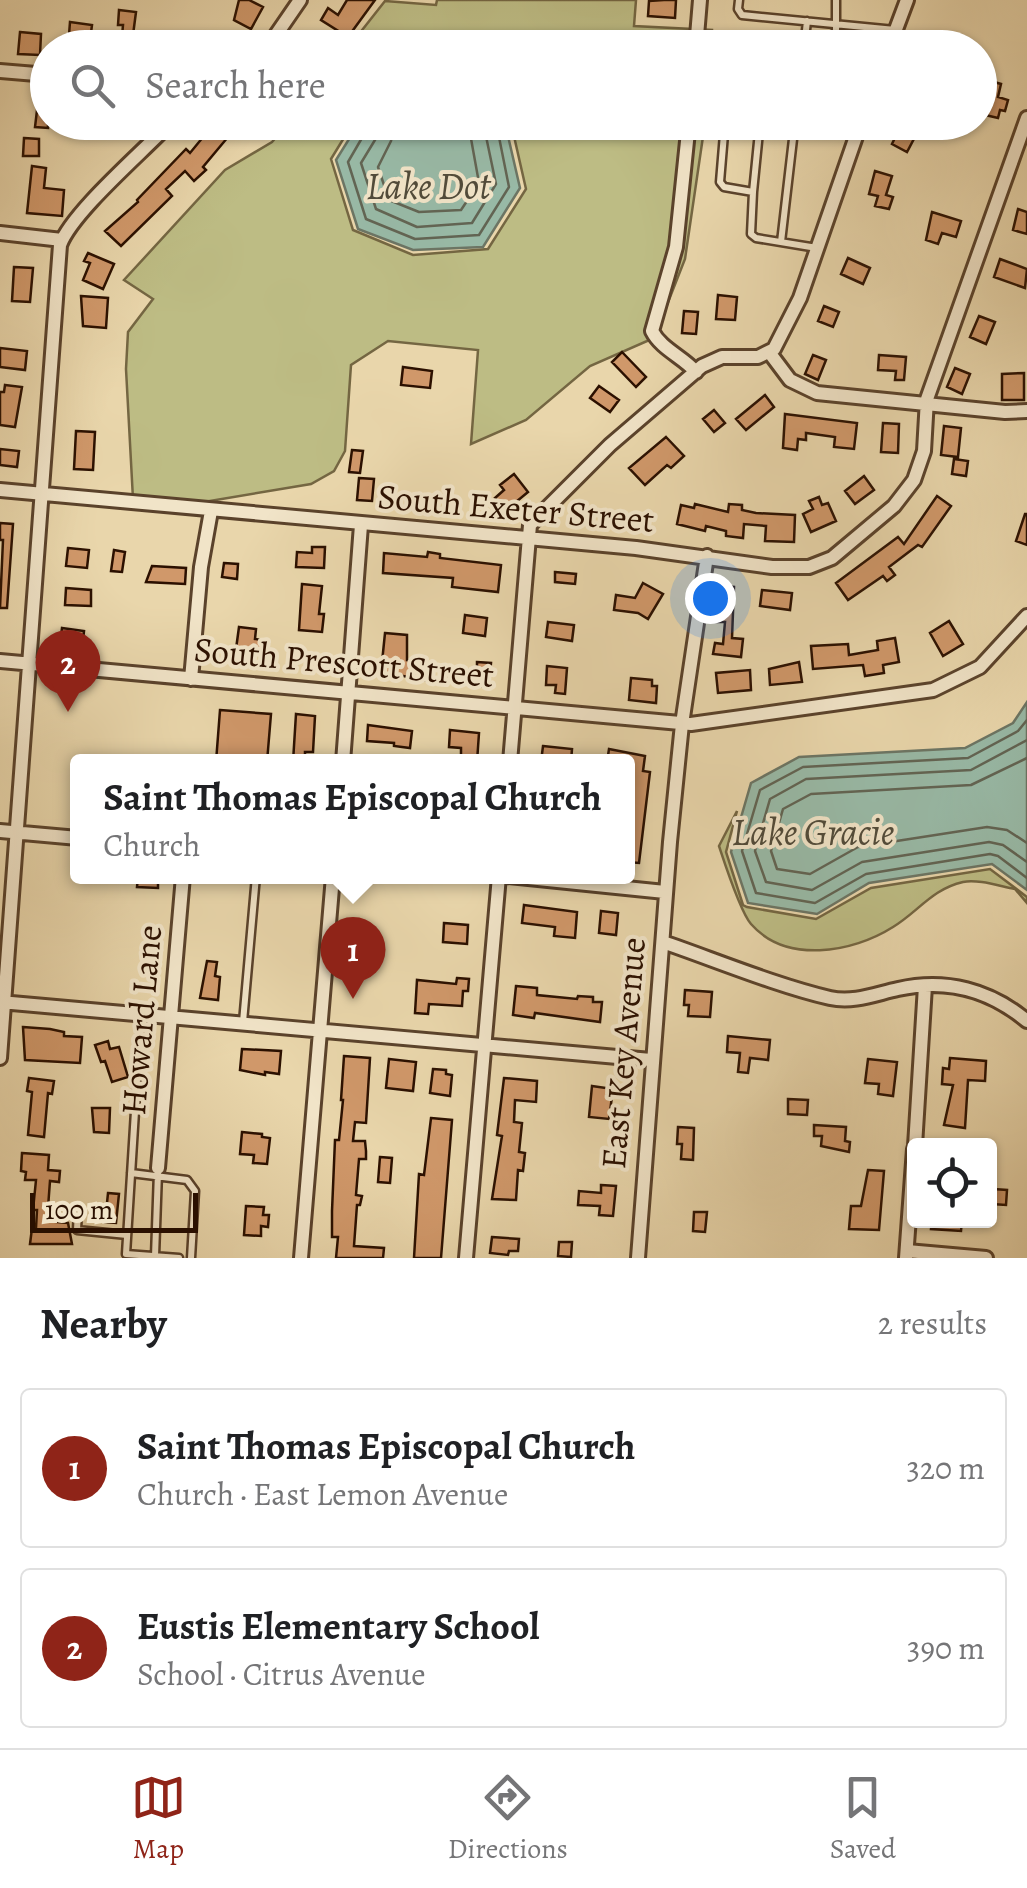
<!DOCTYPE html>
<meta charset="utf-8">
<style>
:root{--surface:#fff;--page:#f2f2f2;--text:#202124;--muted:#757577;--line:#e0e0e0;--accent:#8f2418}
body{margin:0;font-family:Alegreya,serif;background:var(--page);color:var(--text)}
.controls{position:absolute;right:30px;bottom:30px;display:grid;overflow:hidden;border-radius:10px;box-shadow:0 2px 8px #0004}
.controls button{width:90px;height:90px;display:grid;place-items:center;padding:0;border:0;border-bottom:2px solid var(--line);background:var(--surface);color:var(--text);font:50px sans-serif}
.scale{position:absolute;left:30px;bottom:25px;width:168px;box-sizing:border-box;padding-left:10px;border:5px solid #2b1000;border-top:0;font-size:28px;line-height:35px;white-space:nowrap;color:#2b1000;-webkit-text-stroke:8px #f1e4c8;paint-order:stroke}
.you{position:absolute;left:710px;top:598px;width:35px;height:35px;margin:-25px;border:8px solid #fff;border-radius:50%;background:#1a73e8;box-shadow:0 0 0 15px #1a73e833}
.badge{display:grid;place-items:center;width:65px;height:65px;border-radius:50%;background:var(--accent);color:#fff;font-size:32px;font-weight:700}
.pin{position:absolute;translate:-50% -82px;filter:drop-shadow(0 2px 5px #0008)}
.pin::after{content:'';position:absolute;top:52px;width:35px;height:30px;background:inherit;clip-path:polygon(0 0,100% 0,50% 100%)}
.popup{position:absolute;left:70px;top:754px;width:565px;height:130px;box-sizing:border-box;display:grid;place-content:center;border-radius:10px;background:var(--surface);filter:drop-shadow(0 2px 8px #0005);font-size:32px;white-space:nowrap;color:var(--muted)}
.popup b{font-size:38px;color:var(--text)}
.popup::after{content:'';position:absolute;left:50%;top:100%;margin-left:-20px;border:20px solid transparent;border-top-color:var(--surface)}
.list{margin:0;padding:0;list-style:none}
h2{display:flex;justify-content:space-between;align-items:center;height:130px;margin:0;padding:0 40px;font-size:42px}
h2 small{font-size:32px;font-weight:400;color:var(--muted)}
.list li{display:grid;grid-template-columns:65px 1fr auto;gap:30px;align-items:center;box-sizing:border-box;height:160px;margin:0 20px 20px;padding:0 20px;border:2px solid var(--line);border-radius:10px}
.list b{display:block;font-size:38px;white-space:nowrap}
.list p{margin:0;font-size:32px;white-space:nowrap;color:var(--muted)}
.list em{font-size:32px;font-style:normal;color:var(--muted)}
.icon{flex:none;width:55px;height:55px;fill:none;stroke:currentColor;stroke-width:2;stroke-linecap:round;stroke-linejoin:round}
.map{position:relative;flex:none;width:1027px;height:1258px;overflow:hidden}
.search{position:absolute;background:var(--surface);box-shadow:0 2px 8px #0004;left:30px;right:30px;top:30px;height:110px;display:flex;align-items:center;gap:25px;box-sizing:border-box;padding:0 35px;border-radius:55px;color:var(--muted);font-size:38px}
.sheet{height:490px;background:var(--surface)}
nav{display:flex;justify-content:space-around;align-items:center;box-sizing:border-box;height:140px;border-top:2px solid var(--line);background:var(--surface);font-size:28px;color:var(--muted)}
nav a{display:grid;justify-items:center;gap:5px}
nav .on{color:var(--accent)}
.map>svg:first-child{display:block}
.green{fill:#bdbc84;stroke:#746642;stroke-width:2.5}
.water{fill:#98b9a6;stroke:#6c7564;stroke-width:2.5}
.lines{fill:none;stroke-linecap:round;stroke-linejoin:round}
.shore{stroke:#626453;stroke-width:2.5}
.building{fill:#d0986a;stroke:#2b1000;stroke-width:2.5}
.lane-casing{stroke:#5a422b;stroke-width:11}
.street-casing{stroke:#5a422b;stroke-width:18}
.lane{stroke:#f1e4c8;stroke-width:6}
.street{stroke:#f1e4c8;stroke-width:12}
.labels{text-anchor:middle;stroke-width:8;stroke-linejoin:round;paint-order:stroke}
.street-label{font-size:35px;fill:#2b1000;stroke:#f1e4c8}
.water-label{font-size:38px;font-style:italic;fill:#514b3a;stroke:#f1e4c8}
</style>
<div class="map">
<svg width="1027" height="1258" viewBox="0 0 1027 1258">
<rect width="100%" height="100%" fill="#e9d6ab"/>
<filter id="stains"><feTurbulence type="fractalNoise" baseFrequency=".002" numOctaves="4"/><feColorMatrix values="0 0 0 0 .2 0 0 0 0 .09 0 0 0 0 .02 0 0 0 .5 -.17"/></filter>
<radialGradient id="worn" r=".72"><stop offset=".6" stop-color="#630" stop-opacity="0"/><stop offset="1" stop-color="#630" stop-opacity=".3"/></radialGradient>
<!-- green -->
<path class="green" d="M437 0H636L634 26 712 30V47L348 48 385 1 436 5Z
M288 123H353L331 159 353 230 413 255 488 249 526 189 511 123H705L685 259 654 338 590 366 526 420 471 444 478 350 388 341 351 365 345 451 334 471 311 484 198 503 133 499 126 369 128 332 153 299 124 280 225 170 272 142Z
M737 811 726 852 743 905 747 907 816 919 871 888 990 869 1027 897V903L1015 889C999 886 978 879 963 882 932 889 918 912 893 927 852 953 786 964 751 924 740 911 725 864 719 846Z"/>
<!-- water -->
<path class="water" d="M359 123H505L520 188 483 247 413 250 358 229 336 160Z
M1027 702V890L992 864 869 883 817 914 748 903 731 852 751 783 799 757 965 748 1013 723Z"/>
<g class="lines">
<!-- shore -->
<path class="shore" d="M367 122 366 131 348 162 366 219 415 239 479 235 509 187 496 122
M380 122 378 135 361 163 376 209 417 227 472 223 496 184 483 122
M395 122 391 141 378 167 389 200 419 212 461 210 479 183 468 122
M1027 720 1018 731 968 758 803 767 760 790 742 851 756 893 815 903 866 874 990 854 998 856 1027 878
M1027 740 971 770 806 779 770 799 755 851 766 882 812 890 862 862 989 842 1003 845 1027 862
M1027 758 971 785 811 794 783 809 771 851 777 869 810 874 858 847 987 827 1007 830 1027 843"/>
</g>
<!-- building -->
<path class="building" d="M239 0H249L263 7 251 29 234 20Z
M347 0H375L348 37 321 20 328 8 338 15Z
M664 0H676L675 18 648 16 649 1Z
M119 10 136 12 133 35H139L138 48H121L123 25H118Z
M70 22 92 25 89 48H68Z
M20 32 41 34 40 55 18 54Z
M980 78 1001 84 998 97 1008 100 1005 111 1000 110 998 118 981 114 987 93 980 91Z
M38 102 48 104V128L35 127Z
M95 122H126L125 132 94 129Z
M254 122H283L274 136Z
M213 125 228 137 203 167 206 170 194 181 185 171 166 189 172 196 121 246 105 231 138 202 137 200 186 149 190 153Z
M901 125 917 133 907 152 892 144Z
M24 138 39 139V156H23Z
M32 166 46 168 44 188 64 190 62 216 27 213Z
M875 171 892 176 886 195 893 197 889 209 875 206 878 196 869 194Z
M1018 209 1027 212V234L1013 230Z
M932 212 961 221 956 237 942 233 938 244 926 240Z
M88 253 114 264 103 289 83 280 90 263 84 261Z
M848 258 870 268 863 284 841 274Z
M1000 259 1027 269 1025 288 994 277Z
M14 267 33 268 30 302 12 301Z
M718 295 737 297 735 320 716 319Z
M81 296 108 298 106 328 83 326Z
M824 306 839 312 833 327 818 321Z
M684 311 698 312 696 334 682 333Z
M979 316 995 322 986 344 970 337Z
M0 348 27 351 25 370 0 367Z
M622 352 646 377 636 387 612 362Z
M813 355 826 360 818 380 805 374Z
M879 355 906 357 904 380H895L896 371 878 370Z
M403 367 432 371 430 388 401 385Z
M955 368 970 374 962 394 947 387Z
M1024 373V400H1002V374Z
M5 385 22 387 15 427 0 425V392H4Z
M599 386 619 400 610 412 590 398Z
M765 395 774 407 746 430 736 419Z
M714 410 725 423 714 432 703 419Z
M785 414 857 423 854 449 834 447 835 437 806 433V440L798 439 797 450 783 448Z
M883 423 899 424 898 453 881 452Z
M944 426 961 428 958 457 941 455Z
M76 431 95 432 93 470 74 469Z
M666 437 684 456 671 468 667 465 645 485 629 468Z
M0 449 19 451 17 467 0 465Z
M352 450 363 451 360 473 349 472Z
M954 459 968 461 966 476 952 474Z
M514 474 528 492 505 511 495 498 504 490 500 485Z
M864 476 874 490 855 504 845 491Z
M359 478 374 479 372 501 357 500Z
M937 496 951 506 922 547 918 545 889 567 895 575 887 581 883 576 848 600 836 583 898 537 904 544Z
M819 497 822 505 828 503 836 521 811 532 803 514 813 509 809 501Z
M695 504 728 512 729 504 742 505V510L756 513 795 515 794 542 765 541 766 526 744 524 743 538 726 536V531L706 526 705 531 677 524 681 505 694 508Z
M1025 514H1027V545L1016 541Z
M0 523 13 524 7 608H0L3 540H0Z
M312 547H325L324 568 296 567 297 552 312 553Z
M68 548 89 550 87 568 66 566Z
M114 550 125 552 122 572 111 571Z
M428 552 440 554V558L501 565 498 592 452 587 453 578 383 573 384 553 427 557Z
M224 563 238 564 237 579 222 577Z
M152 566 186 568 185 584 146 582Z
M555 572 576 574 575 584 555 582Z
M643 583 663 594 648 619 638 613 614 610 616 595 635 598Z
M302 584 322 586 319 614H324L322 632 299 630Z
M724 586 734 587 732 638 743 639 741 657 713 654 715 643 723 644 725 622H716L718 594H723Z
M66 588 91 590V606L65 605Z
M762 590 792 593 790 610 760 606Z
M465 615 487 618 485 636 463 633Z
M949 621 963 644 943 656 930 633Z
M548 622 574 625 572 641 546 637Z
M239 627 256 629 255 639 262 640 261 652 236 649Z
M62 628 84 631 82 648 60 645Z
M385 633 407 635V660L427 662 425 680 381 672Z
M895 638 899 662 883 665 884 673 865 676 863 665 813 669 811 646 848 644 849 655 878 650 877 641Z
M477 662 491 663 489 687 475 686 476 682 443 680 444 669 477 670Z
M799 662 802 682 770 685 769 669Z
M547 666 567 668 565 694 555 693 556 685H546Z
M750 670 751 690 718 693 716 673Z
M631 678 652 680V686H657L656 703 629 700Z
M220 710 271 714 267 762H216Z
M296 714 315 716 313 752H305V762H293Z
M368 725 412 731 410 748 394 746V743L367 741Z
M450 730 479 733 477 762H461V748L449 747Z
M543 746 572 749 571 762H541Z
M609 749 645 756 643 771 650 772 639 863 628 862V762H607Z
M138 876H158V888L137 887Z
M524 905 577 912 575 938 554 936 555 927 522 923Z
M601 911 618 913 616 935 599 933Z
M444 923 468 925 467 944 443 942Z
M207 961 217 962 215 976 220 977 218 1000 200 998Z
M457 978 469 979 468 991H463L462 1006 429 1004 428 1014 415 1013 417 980 456 984Z
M516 986 537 988V995L577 999 578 996 593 997V1002H602L600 1022 535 1013 534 1018 513 1015Z
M685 990 712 992 710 1017 688 1016 689 1005H684Z
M23 1027 50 1029 64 1032V1036L82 1037 80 1063 25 1060Z
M728 1036 770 1040 768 1060 750 1058 748 1073 738 1072 740 1053 727 1052Z
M108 1041 110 1049 119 1047 128 1077 112 1082 105 1061 101 1062 95 1045Z
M242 1049 281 1051 279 1074 265 1072V1075L240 1070Z
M344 1056 370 1058 366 1123 355 1122 353 1141H365L366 1151V1159H359L356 1195 362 1196 360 1205H357L354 1246 384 1248 383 1258H336L338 1237H332V1211L335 1140H339L343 1100H341Z
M950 1058 986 1061 985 1081 968 1080 965 1128 944 1125 953 1085 942 1084 943 1068 949 1069Z
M389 1059 416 1062 413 1091 386 1088Z
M868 1059 897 1062 893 1096 878 1094 879 1084 865 1083Z
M433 1069 446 1070V1074L452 1075 450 1096 430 1093Z
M29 1078 54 1081 52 1094 48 1093 44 1137 28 1135 32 1092 27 1091Z
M504 1078 537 1081 536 1102 515 1100 514 1122 522 1123 519 1152 525 1153 523 1171 518 1170 516 1200 492 1199 501 1142 502 1136 497 1135Z
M592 1086 613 1089 609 1119 589 1117Z
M788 1099 808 1100 807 1115 788 1114Z
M92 1108H110L109 1133 94 1132Z
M431 1118 452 1120 441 1258H414L419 1174 424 1175Z
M814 1125 846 1127 845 1141 850 1142 849 1152 821 1146 822 1136H814Z
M678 1127 694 1128 693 1160 681 1159 682 1144H677Z
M242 1132 262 1134V1137L270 1138 267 1164 253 1163 254 1155 240 1154Z
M22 1153 49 1155 48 1170 60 1171 59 1182 50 1181 47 1221 68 1223 72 1244H30L32 1228H36L37 1210H33L36 1180H25L26 1172 21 1171Z
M380 1157 392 1158 390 1183 378 1182Z
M868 1170 884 1171 879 1230 849 1229 851 1206H861Z
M601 1185 616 1186 613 1216 599 1215 600 1206 578 1205 579 1191 601 1193Z
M993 1189 1007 1190 1006 1205 992 1204Z
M108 1193 119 1194 116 1223 105 1222Z
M246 1206 264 1207 263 1215H269L268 1227 261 1226V1236L244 1235Z
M694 1212H707L705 1232 693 1231Z
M932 1220H962L961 1231 931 1229Z
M492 1237 519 1239 518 1251H509L508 1255 490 1253Z
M559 1242H572L571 1257 558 1256Z"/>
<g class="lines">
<!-- lane casing -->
<g class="lane-casing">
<path id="lane" d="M739 0 738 9 742 15 895 30
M804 48 807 21
M836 48V0
M980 63 986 64
M725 122 720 182 724 187 753 192 751 234 756 238 817 248
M753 192 760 122
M781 242 795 122
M141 1016 126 1254 179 1258
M243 1022 256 876
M131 1173 187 1180 195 1191 191 1258
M78 1209 77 1230 127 1235
M155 1256 158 1172"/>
</g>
<!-- street casing -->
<g class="street-casing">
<path id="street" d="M267 48 300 0
M696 48 700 0
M889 48 907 0
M0 71 48 75
M689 122 676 247 652 331C661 349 683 357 696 372
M0 233 62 240
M769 352 790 380 817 393 1005 412 1027 411
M0 490 636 548 772 567H809L832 558 894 506 914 480 924 451 927 399 1027 118
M0 661 691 724 933 690 980 667 1027 616
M191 679 201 567 211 511
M343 762 361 525
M510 762 530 525 610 445 702 366 722 357H758L774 349 800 298 861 122
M0 831 78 838
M508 876 665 892
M663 942C715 960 778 986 830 998 854 1003 875 994 898 989 946 978 990 990 1027 1021
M0 1002 651 1060
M0 1058 60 245C73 211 143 152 171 122
M915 1146 925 986
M158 1168 183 876
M907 1251 986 1258
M301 1258 333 876
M466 1258 499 876
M638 1258 670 842 682 724 707 556
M906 1258 914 1149"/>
</g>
<!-- lane -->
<use href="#lane" class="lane"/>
<!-- street -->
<use href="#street" class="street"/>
</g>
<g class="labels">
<!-- street labels -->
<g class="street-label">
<text transform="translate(516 508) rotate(5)" y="12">South Exeter Street</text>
<text transform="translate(344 662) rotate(5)" y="12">South Prescott Street</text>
<text transform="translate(141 1020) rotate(-85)" y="12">Howard Lane</text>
<text transform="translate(623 1053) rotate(-85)" y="12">East Key Avenue</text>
</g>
<!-- water labels -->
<g class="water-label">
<text x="428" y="199">Lake Dot</text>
<text x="813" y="845">Lake Gracie</text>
</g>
</g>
<rect width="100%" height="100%" filter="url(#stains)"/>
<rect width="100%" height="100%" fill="url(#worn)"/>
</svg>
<div class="controls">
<button><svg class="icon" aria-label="locate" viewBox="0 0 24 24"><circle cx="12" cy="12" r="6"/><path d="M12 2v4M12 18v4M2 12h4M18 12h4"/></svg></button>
</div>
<div class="scale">100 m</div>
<div class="you"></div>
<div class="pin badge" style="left:353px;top:999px">1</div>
<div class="popup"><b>Saint Thomas Episcopal Church</b>Church</div>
<div class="pin badge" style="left:68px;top:712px">2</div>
<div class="search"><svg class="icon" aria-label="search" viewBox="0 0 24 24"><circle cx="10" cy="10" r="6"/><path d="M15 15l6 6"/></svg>Search here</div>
</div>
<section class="sheet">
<h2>Nearby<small>2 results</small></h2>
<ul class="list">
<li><span class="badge">1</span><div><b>Saint Thomas Episcopal Church</b><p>Church · East Lemon Avenue</p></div><em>320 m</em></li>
<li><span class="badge">2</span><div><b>Eustis Elementary School</b><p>School · Citrus Avenue</p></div><em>390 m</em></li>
</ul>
</section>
<nav>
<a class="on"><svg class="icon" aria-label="map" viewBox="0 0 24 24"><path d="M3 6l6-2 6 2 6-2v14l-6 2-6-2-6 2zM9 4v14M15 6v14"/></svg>Map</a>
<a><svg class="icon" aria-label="directions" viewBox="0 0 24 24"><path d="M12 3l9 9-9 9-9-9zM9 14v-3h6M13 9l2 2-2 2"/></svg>Directions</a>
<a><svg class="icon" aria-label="saved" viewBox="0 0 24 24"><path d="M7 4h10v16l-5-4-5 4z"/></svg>Saved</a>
</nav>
